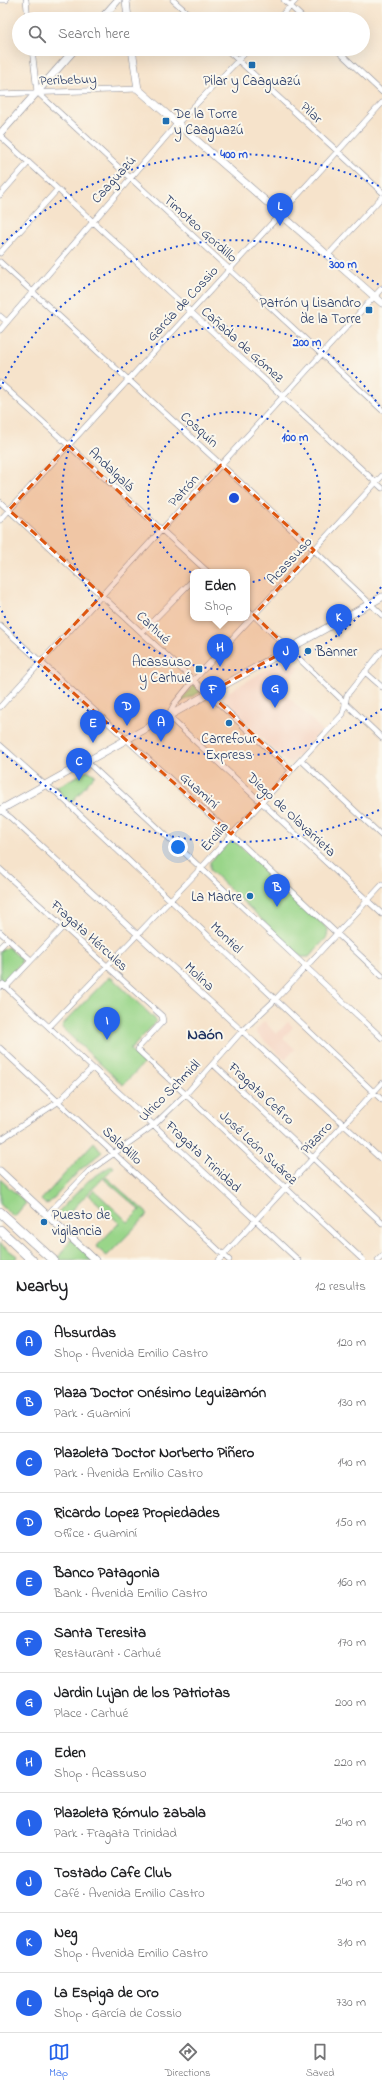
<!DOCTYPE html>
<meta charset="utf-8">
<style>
:root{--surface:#fff;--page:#f6f6f6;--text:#202124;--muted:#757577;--line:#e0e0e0;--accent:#2563eb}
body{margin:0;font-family:"Indie Flower",sans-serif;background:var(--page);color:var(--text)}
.you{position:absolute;left:178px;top:847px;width:14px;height:14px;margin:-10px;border:3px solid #fff;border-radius:50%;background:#1a73e8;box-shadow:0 0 0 6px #1a73e833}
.badge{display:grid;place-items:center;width:26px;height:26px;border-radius:50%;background:var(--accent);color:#fff;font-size:13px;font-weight:700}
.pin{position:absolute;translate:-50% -33px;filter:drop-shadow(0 1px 2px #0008)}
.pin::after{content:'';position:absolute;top:21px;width:14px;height:12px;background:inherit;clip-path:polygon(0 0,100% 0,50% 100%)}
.popup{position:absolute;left:190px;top:569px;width:60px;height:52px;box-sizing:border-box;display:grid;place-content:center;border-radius:8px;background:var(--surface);filter:drop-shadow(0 1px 3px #0005);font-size:13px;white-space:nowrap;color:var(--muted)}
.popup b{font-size:15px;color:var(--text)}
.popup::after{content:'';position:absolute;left:50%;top:100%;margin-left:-8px;border:8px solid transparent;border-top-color:var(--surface)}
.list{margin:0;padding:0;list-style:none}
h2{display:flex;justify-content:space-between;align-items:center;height:52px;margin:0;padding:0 16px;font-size:17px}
h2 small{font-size:13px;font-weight:400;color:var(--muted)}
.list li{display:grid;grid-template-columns:26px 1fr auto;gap:12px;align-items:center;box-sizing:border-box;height:60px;padding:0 16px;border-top:1px solid var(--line)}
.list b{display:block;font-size:15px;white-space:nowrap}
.list p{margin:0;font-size:13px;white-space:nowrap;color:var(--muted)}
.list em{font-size:13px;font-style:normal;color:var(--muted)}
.icon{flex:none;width:22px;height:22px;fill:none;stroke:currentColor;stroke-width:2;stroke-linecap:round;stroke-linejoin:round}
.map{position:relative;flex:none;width:382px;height:1260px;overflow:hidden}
.search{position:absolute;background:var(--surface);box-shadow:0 4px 16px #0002;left:12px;right:12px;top:12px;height:44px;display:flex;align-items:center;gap:10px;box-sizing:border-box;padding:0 14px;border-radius:22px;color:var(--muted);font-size:15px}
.sheet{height:772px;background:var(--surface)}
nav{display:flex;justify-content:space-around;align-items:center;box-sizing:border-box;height:56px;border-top:1px solid var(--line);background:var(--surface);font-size:11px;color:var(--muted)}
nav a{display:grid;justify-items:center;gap:2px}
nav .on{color:var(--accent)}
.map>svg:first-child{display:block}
.built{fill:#f5d3c1}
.green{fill:#99d589;stroke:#5a8274}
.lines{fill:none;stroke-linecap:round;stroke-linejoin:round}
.street-casing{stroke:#888994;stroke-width:6}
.secondary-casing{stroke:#888994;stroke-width:8}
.highway-casing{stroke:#888994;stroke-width:10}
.street{stroke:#fff;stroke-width:5}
.secondary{stroke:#fff;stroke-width:7}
.highway{stroke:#fff;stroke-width:9}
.marked{fill:#de5710;fill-opacity:0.2;stroke:#de5710;stroke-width:3;stroke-dasharray:8 5;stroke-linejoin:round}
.ring{fill:none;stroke:#1d4ed8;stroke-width:2;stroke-dasharray:2 4}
.poi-dot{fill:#1f6fb2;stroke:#fbf7ec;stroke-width:1.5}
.labels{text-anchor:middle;stroke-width:4;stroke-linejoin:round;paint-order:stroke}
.street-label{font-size:14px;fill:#1b2f5e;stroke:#fbf7ec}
.poi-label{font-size:14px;fill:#1b2f5e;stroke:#fbf7ec;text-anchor:start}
.quarter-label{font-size:16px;font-weight:bold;fill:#1b2f5e;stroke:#fbf7ec}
.centre{fill:#1d4ed8;stroke:#fbf7ec;stroke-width:2}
.ring-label{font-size:12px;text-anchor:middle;font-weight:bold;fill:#1d4ed8;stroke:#fbf7ec;stroke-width:4;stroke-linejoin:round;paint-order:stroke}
</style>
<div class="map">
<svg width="382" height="1260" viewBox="0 0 382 1260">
<rect width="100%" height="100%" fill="#fbf7ec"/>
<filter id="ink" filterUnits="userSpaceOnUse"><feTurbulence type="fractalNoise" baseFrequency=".025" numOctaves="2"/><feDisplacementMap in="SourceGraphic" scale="8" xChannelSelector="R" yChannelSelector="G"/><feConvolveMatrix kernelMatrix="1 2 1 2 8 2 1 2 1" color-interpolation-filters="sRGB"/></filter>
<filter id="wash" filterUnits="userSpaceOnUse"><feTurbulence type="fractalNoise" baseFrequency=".012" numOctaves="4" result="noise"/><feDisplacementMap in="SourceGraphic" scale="16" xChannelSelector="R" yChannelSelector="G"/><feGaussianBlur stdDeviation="0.9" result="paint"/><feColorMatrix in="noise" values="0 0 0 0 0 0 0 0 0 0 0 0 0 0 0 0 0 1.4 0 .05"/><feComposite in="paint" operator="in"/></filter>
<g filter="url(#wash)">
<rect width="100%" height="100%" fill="#f6e3cb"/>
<!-- built -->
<path class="built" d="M285 659 291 660 300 667 280 689 322 730 292 763 286 762 221 699 223 695Z
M264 1021 276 1034 288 1022 293 1027 283 1038 295 1049 285 1060 256 1033V1030Z"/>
<!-- green -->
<path class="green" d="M194 684 202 691 179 703Z
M87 771H89L95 775 70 804 56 790 57 787Z
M229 842H236L328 929 327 937 309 957H301L210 870V862Z
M8 947 20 958 21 963 0 985V951Z
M109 977 113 979 157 1021 130 1050 144 1063 123 1085 62 1028 63 1024Z
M94 1142 102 1152 80 1170 49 1203 45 1204 41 1200Z
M112 1165 114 1167 62 1220 58 1216V1212L88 1181Z
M106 1177 148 1214 107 1256 96 1247 119 1223 89 1195 94 1190 128 1222 140 1210 104 1179Z
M0 1179 26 1203 14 1217 0 1204Z
M71 1239 93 1260H61L58 1258Z
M0 1244 17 1256 15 1260H0Z"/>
</g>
<g filter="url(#ink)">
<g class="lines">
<!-- street casing -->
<g class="street-casing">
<path id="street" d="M0 0H6
M26 0 28 19
M173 0 194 19
M284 0 304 19
M278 19 296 0
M32 49 37 92 382 410
M226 49 382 192
M336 49 382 92
M0 94 138 89
M0 136 382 488
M0 195 28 163
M0 253 57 190
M328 255 382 197
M0 262 314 550 382 615
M0 316 7 322
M0 330 177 124 249 49
M0 383 208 572
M382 476 194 680 175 703 168 716 382 914
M0 502 291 770
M0 520 382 103
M247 609 382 738
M0 625 231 834 382 976
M142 632 193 580
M365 672 382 687
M0 707 382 288
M0 745 45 785 57 793 382 1100
M301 760 382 836
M87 762C186 853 283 946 382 1038
M0 810 11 818 382 1160
M0 869 162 1016 163 1021 139 1047 138 1050 363 1260
M0 932 31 960
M0 947 8 939
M0 987 3 984 6 987 63 927
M6 987 298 1260
M49 1027 202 867 343 714 347 695 382 651
M0 1048 229 1260
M213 1064 382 1223
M0 1140 58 1102 92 1068
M47 1215 89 1171 154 1125 186 1094 242 1031 275 1000 382 885
M219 1260 382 1083
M378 1260 382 1256"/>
</g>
<!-- secondary casing -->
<g class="secondary-casing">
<path id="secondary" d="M126 0 128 19
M101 19 118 0
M132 49 138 89 382 303
M0 134 75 49
M0 810 382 597
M0 1171 95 1260"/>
</g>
<!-- highway casing -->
<g class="highway-casing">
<path id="highway" d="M0 1212 53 1260
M0 1230 32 1260"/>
</g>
<!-- street -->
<use href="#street" class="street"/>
<!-- secondary -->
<use href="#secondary" class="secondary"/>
<!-- highway -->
<use href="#highway" class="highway"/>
</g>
</g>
<!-- marked area -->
<path class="marked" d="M68 445 162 531 221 465 314 550 254 615 289 649 209 693 291 770 231 834 39 662 102 595 9 510Z"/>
<!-- distance rings -->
<g class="ring">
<circle cx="234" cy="498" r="86"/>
<path d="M381 587A172 172 0 1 1 381 409"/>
<path d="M382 709A258 258 0 0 1 0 607M0 389A258 258 0 0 1 382 287"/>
<path d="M379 810A344 344 0 0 1 2 752M2 244A344 344 0 0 1 379 186"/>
</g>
<!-- markers -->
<g class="poi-dot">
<rect x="248" y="61" width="8" height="8" rx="2"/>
<rect x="162" y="117" width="8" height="8" rx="2"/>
<rect x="365" y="306" width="8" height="8" rx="2"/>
<circle cx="308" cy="651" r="4"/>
<rect x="195" y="665" width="8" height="8" rx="2"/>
<circle cx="229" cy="723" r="4"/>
<circle cx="250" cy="896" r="4"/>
<circle cx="44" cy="1222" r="4"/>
</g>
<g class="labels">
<!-- street labels -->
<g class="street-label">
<text transform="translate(68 79) rotate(-2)" y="5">Peribebuy</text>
<text transform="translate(312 112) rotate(43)" y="5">Pilar</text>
<text transform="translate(113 179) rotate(-48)" y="5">Caaguazú</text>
<text transform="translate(201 228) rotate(42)" y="5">Timoteo Gordillo</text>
<text transform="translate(182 303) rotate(-47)" y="5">García de Cossio</text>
<text transform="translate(243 344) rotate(42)" y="5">Cañada de Gómez</text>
<text transform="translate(200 429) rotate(42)" y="5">Cosquín</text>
<text transform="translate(112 469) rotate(43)" y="5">Andalgalá</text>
<text transform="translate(183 490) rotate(-48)" y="5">Patrón</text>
<text transform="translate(289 560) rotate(-47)" y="5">Acassuso</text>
<text transform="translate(154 627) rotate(43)" y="5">Carhué</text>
<text transform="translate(200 790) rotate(42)" y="5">Guaminí</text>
<text transform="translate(292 814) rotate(43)" y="5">Diego de Olavarrieta</text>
<text transform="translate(214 836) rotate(-49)" y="5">Ercilla</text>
<text transform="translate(90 935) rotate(42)" y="5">Fragata Hércules</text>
<text transform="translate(227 937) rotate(44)" y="5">Montiel</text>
<text transform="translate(200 976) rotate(43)" y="5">Molina</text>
<text transform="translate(169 1090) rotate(-45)" y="5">Ulrico Schmidl</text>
<text transform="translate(262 1093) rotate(43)" y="5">Fragata Cefiro</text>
<text transform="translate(316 1137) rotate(-47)" y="5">Pizarro</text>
<text transform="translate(123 1145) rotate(43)" y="5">Saladillo</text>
<text transform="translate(259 1147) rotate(43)" y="5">José León Suárez</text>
<text transform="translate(204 1156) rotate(43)" y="5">Fragata Trinidad</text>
</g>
<!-- poi labels -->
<g class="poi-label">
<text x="252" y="85" text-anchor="middle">Pilar y Caaguazú</text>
<text x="174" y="118">De la Torre<tspan x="174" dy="16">y Caaguazú</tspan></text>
<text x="361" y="307" text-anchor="end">Patrón y Lisandro<tspan x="361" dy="16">de la Torre</tspan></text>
<text x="316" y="656">Banner</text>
<text x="191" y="666" text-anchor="end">Acassuso<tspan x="191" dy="16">y Carhué</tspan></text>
<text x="229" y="743" text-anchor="middle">Carrefour<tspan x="229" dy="16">Express</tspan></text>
<text x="242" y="901" text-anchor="end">La Madre</text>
<text x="52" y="1219">Puesto de<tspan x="52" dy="16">vigilancia</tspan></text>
</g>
<!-- quarter labels -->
<g class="quarter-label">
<text x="205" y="1039">Naón</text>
</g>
</g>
<circle cx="234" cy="498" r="6" class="centre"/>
<g class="ring-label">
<text x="234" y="158">400 m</text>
<text x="343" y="268">300 m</text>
<text x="307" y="346">200 m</text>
<text x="295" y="441">100 m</text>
</g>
</svg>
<div class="you"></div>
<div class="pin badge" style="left:161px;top:742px">A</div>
<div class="pin badge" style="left:277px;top:907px">B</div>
<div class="pin badge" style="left:79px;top:781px">C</div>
<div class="pin badge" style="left:127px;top:726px">D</div>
<div class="pin badge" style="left:93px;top:743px">E</div>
<div class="pin badge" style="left:213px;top:709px">F</div>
<div class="pin badge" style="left:275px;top:708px">G</div>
<div class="pin badge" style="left:220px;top:667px">H</div>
<div class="popup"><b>Eden</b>Shop</div>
<div class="pin badge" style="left:107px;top:1040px">I</div>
<div class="pin badge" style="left:286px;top:671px">J</div>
<div class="pin badge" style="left:339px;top:637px">K</div>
<div class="pin badge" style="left:280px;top:226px">L</div>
<div class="search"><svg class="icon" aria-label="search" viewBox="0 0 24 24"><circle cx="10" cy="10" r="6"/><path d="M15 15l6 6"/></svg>Search here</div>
</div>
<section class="sheet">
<h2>Nearby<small>12 results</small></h2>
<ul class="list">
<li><span class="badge">A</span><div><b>Absurdas</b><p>Shop · Avenida Emilio Castro</p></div><em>120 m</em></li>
<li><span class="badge">B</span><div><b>Plaza Doctor Onésimo Leguizamón</b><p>Park · Guaminí</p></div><em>130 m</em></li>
<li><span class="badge">C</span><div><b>Plazoleta Doctor Norberto Piñero</b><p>Park · Avenida Emilio Castro</p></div><em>140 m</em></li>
<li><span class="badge">D</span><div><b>Ricardo Lopez Propiedades</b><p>Office · Guaminí</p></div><em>150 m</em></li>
<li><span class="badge">E</span><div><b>Banco Patagonia</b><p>Bank · Avenida Emilio Castro</p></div><em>160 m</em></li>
<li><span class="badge">F</span><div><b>Santa Teresita</b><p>Restaurant · Carhué</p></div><em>170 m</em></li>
<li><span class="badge">G</span><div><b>Jardin Lujan de los Patriotas</b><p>Place · Carhué</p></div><em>200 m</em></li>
<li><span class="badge">H</span><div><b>Eden</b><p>Shop · Acassuso</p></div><em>220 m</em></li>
<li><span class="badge">I</span><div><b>Plazoleta Rómulo Zabala</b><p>Park · Fragata Trinidad</p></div><em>240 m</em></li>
<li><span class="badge">J</span><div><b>Tostado Cafe Club</b><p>Café · Avenida Emilio Castro</p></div><em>240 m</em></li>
<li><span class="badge">K</span><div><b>Neg</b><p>Shop · Avenida Emilio Castro</p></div><em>310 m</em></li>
<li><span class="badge">L</span><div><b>La Espiga de Oro</b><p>Shop · García de Cossio</p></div><em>730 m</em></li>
</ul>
</section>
<nav>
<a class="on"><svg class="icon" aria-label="map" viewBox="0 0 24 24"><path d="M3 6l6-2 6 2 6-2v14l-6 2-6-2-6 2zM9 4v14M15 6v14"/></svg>Map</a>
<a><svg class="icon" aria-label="directions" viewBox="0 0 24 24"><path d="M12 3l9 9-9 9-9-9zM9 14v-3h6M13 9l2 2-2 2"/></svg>Directions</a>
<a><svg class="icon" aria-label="saved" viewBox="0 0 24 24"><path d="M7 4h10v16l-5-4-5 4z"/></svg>Saved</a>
</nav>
